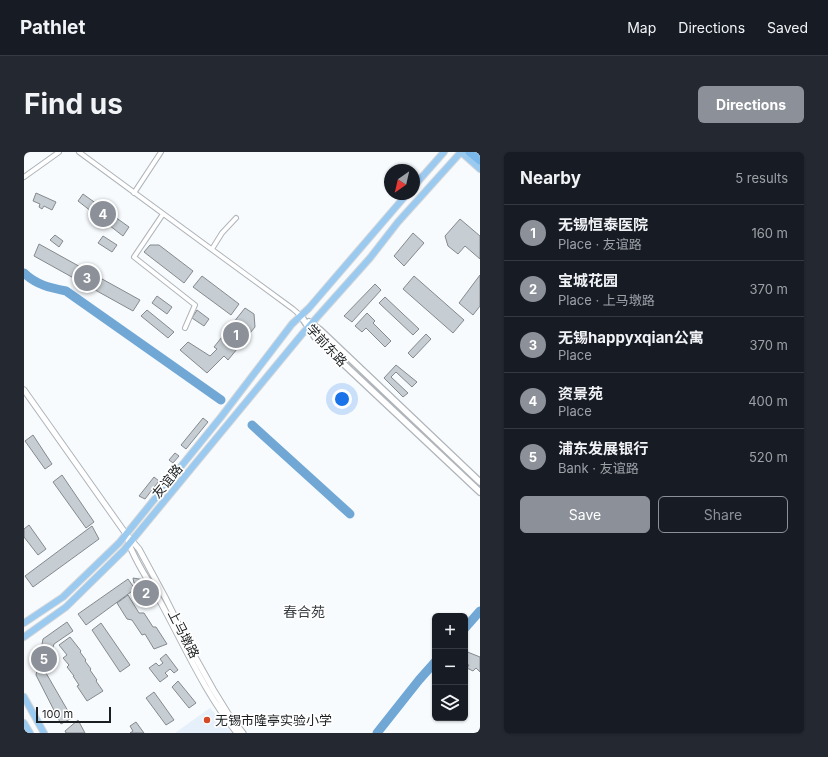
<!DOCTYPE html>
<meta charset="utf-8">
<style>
:root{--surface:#171b24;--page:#242831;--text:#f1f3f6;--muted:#9ea1a6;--line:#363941;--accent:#8c9099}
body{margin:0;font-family:Inter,"Noto Sans SC",sans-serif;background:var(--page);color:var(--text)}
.controls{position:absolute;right:12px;bottom:12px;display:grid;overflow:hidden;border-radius:6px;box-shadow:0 1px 3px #0004}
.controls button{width:36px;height:36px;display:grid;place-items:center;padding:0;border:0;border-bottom:1px solid var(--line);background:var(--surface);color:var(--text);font:20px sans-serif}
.compass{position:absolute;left:360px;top:12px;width:36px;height:36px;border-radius:50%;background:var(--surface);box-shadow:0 1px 3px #0004;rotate:214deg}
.scale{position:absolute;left:12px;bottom:10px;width:75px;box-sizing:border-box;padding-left:4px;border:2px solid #1b1e20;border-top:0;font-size:11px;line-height:14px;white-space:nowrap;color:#1b1e20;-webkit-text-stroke:3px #fff;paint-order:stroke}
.you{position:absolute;left:318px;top:247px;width:14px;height:14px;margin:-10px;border:3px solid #fff;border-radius:50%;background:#1a73e8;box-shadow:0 0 0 6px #1a73e833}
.badge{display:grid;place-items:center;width:26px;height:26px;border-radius:50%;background:var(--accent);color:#fff;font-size:13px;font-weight:700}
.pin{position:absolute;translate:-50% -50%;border:2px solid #fff;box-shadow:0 1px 4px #0006}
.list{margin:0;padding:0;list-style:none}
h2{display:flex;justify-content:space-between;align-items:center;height:52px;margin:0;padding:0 16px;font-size:17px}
h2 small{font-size:13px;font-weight:400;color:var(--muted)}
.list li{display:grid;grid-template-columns:26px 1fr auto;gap:12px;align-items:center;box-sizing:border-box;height:56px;padding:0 16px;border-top:1px solid var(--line)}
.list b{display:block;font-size:15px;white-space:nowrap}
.list p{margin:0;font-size:13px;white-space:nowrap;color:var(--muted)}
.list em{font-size:13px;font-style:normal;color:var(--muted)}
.actions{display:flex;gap:8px;padding:12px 16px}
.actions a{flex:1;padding:9px 0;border:1px solid var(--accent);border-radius:6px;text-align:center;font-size:14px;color:var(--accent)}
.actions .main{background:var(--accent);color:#fff}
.icon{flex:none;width:22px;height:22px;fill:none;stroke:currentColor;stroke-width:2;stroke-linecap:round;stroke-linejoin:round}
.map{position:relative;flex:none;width:456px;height:581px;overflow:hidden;border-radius:6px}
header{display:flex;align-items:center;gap:24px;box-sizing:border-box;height:56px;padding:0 20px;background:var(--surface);border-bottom:1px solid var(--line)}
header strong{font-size:19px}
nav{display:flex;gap:22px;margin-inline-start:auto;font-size:14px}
.intro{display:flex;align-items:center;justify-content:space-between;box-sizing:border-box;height:96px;padding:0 24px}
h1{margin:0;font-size:28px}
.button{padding:10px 18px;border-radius:6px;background:var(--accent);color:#fff;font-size:14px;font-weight:700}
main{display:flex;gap:24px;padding:0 24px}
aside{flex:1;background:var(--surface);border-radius:6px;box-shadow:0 1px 3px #0004}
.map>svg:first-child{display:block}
.built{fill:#e6f0fa}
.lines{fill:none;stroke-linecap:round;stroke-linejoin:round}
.river{stroke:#71a7d4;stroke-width:9}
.building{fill:#c7ced3;stroke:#83898e}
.minor-casing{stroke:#afb5ba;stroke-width:6}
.tertiary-casing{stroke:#afb5ba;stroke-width:7}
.secondary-casing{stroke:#afb5ba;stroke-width:8}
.primary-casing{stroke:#d6d6d7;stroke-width:8}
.trunk-casing{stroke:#d6d6d7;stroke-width:9}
.minor{stroke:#fff;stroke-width:4}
.tertiary{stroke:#fff;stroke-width:5}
.secondary{stroke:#fff;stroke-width:5.5}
.primary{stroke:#9bcaf1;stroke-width:6}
.trunk{stroke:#7ab8ec;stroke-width:7}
.poi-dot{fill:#d44a27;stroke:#fff;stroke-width:1.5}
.labels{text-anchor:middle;stroke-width:3.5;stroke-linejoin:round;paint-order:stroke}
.street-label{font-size:13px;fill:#1b1e20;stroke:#fff}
.poi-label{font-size:13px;fill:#1b1e20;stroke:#fff;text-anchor:start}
.neighbourhood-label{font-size:14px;fill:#383d42;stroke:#fff}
</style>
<header>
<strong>Pathlet</strong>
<nav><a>Map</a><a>Directions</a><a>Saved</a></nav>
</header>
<div class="intro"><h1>Find us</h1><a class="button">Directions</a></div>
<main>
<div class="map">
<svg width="456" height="581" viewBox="0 0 456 581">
<rect width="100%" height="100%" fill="#f7fbfe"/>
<!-- built -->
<path class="built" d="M186 556 208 581H151Z"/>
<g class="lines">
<!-- river -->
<path class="river" d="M0 121C12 133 27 136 42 139L197 248
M228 273 326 362
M441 476 456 459
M353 581 395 528 411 510"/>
</g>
<!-- building -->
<path class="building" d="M12 41 32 50 28 58 20 54 18 57 15 55 16 52 9 49Z
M59 42 105 75 99 84 54 49Z
M436 67 456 84V107L441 94 434 102 424 94 421 84Z
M389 81 400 91 380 114 370 104Z
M31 83 39 89 35 95 26 88Z
M79 84 93 93 88 100 74 91Z
M15 92 116 148 109 159 10 104Z
M126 93H135L169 119 160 131 120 100Z
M456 123V154L449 163 435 151Z
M178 124 215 152 207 163 169 135Z
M390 124 440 168 429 181 379 137Z
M351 132 357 138 328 170 320 164Z
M133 144 148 155 143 162 128 151Z
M361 145 395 177 389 183 355 151Z
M221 156 230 162 231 175 204 208 200 204 183 221 156 198 164 190 186 204 193 197 190 195Z
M123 158 150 180 144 186 117 164Z
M173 158 185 167 180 174 168 166Z
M343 161 351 169 349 171 367 189 361 195 342 176 338 180 331 174Z
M402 182 407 187 389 206 384 201Z
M372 213 393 230 388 235 372 220 367 225 384 241 379 245 360 226Z
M179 266 184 270 162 297 157 293Z
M9 283 28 312 21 317 1 289Z
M151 301 155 304 149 311 145 308Z
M38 323 70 370 62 376 29 330Z
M130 325 135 329 121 347 115 344Z
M5 373 22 397 14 403 0 385V377Z
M68 374 75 387 9 435 1 424Z
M109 426 121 428 117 432 110 431Z
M104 427 111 437 62 473 54 462Z
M121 432 129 446 123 449 115 437Z
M104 443 115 461H120L129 475H132L143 492 130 497 121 482 118 483 108 468 103 467 93 451Z
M43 470 49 479 30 492 27 501 32 502 29 514 24 512 22 521 48 566 37 572 12 523 19 487Z
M77 471 106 513 96 520 68 478Z
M46 485 57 499 56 500 62 508 61 509 67 517 66 518 73 528 72 529 79 539 63 549 53 534 55 533 49 524H50L43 515 45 513 39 506 43 503 35 493Z
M441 499 456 505V520L452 516 449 519 443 516 445 513 441 512Z
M142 502 154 518 150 521 146 517 141 521 144 524 136 530 125 516 132 511 135 514 139 511 136 507Z
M154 529 172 551 165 556 148 535Z
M130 540 150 568 142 573 122 546Z
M54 568 61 581H42L41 579Z
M112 570 120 581H106L109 579 106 574Z"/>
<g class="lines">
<!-- minor casing -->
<g class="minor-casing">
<path id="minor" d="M55 0 269 157 277 164
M0 25 35 0
M110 41 137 0
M139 62 110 105 171 153 161 176
M188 97 198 81 212 66"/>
</g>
<!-- tertiary casing -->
<g class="tertiary-casing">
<path id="tertiary" d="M0 238 102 382 115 397 142 447 170 503 189 537 205 563 219 581
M104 389C112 412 126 430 137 451 161 495 181 541 213 581"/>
</g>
<!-- secondary casing -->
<g class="secondary-casing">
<path id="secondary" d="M277 164 291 185 456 340
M285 170 296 178 456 330"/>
</g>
<!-- primary casing -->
<g class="primary-casing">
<path id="primary" d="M437 0 456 17
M390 34 420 0
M0 471 39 445 95 391 197 265 268 172 285 156 383 42
M0 485 42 455 100 398 279 181 346 106 374 70 437 0
M0 545 20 581
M0 571 6 581"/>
</g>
<!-- trunk casing -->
<g class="trunk-casing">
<path id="trunk" d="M445 0 456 9
M454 0 456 2"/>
</g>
<!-- minor -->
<use href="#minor" class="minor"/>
<!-- tertiary -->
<use href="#tertiary" class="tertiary"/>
<!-- secondary -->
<use href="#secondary" class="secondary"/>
<!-- primary -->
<use href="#primary" class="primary"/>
<!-- trunk -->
<use href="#trunk" class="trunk"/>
</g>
<!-- markers -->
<circle class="poi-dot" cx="183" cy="568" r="4"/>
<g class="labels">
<!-- street labels -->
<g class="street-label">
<text transform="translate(303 193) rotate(47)" y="5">学前东路</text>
<text transform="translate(143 329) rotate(-51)" y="5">友谊路</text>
<text transform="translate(160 482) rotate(63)" y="5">上马墩路</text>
</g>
<!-- poi labels -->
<g class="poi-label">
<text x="191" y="573">无锡市隆亭实验小学</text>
</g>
<!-- neighbourhood labels -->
<g class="neighbourhood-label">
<text x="280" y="465">春合苑</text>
</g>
</g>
</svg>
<div class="controls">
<button>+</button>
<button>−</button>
<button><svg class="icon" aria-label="layers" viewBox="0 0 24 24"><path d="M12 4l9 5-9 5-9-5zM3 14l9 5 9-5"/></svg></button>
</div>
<svg class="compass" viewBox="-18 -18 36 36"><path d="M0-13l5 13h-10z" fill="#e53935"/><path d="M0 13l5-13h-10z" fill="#9ea1a6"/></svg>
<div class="scale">100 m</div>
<div class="you"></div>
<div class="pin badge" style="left:212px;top:183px">1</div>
<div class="pin badge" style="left:122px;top:441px">2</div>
<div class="pin badge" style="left:63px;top:126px">3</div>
<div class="pin badge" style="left:79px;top:62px">4</div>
<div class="pin badge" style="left:20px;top:507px">5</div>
</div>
<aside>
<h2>Nearby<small>5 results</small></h2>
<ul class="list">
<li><span class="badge">1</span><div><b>无锡恒泰医院</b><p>Place · 友谊路</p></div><em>160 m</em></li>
<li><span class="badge">2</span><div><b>宝城花园</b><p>Place · 上马墩路</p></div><em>370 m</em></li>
<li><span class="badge">3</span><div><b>无锡happyxqian公寓</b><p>Place</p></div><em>370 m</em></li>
<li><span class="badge">4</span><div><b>资景苑</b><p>Place</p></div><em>400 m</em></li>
<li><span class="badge">5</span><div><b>浦东发展银行</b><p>Bank · 友谊路</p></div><em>520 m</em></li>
</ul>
<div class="actions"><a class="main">Save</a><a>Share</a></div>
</aside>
</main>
